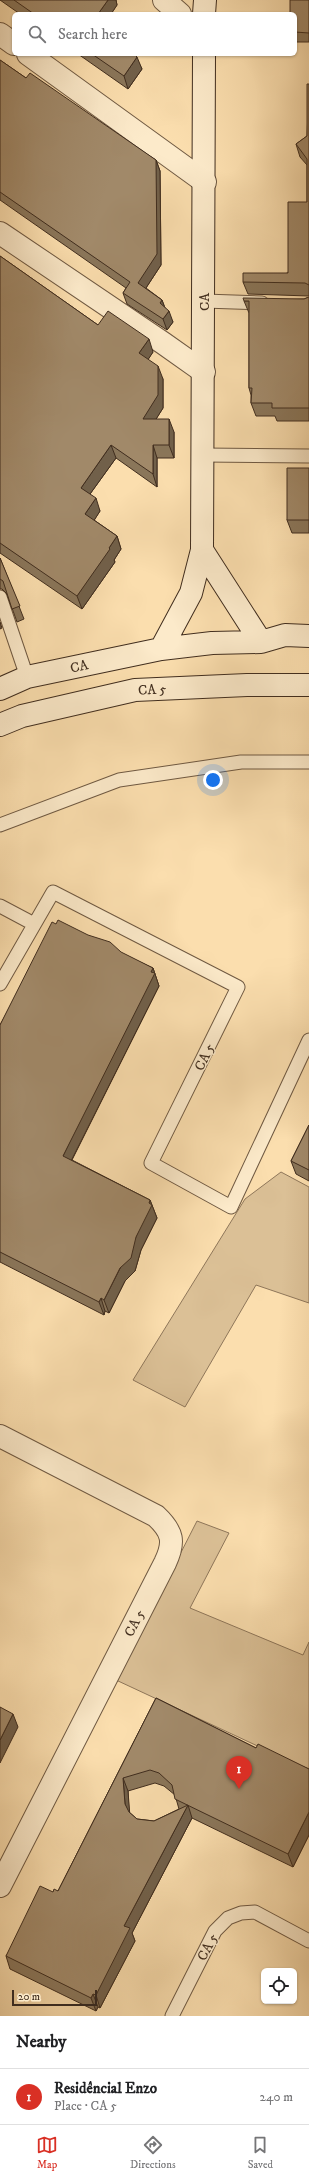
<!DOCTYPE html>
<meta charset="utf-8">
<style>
:root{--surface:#fff;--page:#f6f6f6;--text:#202124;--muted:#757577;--line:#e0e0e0;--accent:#d93025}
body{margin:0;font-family:"IM FELL DW Pica",serif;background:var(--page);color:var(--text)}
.controls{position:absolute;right:12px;bottom:12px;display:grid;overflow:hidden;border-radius:6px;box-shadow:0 1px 3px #0004}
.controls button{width:36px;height:36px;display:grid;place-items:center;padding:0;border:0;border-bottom:1px solid var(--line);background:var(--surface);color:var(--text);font:20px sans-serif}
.scale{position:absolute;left:12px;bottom:10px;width:85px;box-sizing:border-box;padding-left:4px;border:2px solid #402d1e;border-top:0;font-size:11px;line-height:14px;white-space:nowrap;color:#402d1e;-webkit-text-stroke:3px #fceaca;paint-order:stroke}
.you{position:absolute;left:213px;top:780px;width:14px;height:14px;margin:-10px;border:3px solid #fff;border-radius:50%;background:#1a73e8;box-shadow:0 0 0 6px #1a73e833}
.badge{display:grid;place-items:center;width:26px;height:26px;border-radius:50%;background:var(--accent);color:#fff;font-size:13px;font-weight:700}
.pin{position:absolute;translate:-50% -33px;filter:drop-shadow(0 1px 2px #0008)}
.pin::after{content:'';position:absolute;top:21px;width:14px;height:12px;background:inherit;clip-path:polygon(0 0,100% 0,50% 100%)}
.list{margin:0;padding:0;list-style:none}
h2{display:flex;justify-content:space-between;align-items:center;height:52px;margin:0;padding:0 16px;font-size:17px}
h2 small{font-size:13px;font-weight:400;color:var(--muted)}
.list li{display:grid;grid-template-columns:26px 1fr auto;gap:12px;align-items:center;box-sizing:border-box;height:56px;padding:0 16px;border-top:1px solid var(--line)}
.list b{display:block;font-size:15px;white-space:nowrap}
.list p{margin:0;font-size:13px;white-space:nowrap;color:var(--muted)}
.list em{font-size:13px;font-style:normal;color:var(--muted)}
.icon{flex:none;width:22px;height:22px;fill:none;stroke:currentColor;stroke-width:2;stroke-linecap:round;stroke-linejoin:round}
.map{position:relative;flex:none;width:309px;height:2016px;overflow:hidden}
.search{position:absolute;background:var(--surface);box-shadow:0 1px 3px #0004;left:12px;right:12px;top:12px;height:44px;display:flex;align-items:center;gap:10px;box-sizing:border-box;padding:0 14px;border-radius:6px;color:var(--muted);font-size:15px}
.sheet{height:108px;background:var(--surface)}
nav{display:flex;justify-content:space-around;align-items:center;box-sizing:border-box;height:56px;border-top:1px solid var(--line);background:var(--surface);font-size:11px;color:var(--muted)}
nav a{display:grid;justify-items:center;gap:2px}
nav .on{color:var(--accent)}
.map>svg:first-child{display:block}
.green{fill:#dbc096;stroke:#8e765a}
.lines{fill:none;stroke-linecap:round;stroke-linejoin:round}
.lane-casing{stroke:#6f5942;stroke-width:15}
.street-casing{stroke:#6f5942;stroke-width:24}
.secondary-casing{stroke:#402d1e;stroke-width:24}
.lane{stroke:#fceaca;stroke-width:13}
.street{stroke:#fceaca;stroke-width:22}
.secondary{stroke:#fceaca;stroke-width:22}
.wall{fill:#8a765a;stroke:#402d1e;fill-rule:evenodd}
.shaded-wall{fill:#71604a;stroke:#402d1e}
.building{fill:#a18969;stroke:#402d1e}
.labels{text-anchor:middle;stroke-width:3;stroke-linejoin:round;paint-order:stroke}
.street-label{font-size:14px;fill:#402d1e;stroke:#fceaca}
</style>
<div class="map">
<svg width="309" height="2016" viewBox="0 0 309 2016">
<rect width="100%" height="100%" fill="#fbdeae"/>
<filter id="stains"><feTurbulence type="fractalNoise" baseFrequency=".005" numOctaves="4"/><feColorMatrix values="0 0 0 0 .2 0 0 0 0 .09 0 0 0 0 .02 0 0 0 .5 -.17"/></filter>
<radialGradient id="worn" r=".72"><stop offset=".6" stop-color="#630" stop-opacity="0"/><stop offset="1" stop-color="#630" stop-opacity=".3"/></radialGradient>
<!-- green -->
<path class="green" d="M281 1172 309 1187V1303L256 1285 185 1407 133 1380 245 1199Z
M197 1521 229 1533 190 1608 303 1655 309 1642V1770L116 1680Z"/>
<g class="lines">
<!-- lane casing -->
<g class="lane-casing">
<path id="lane" d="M204 301 262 303
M203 455 309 456
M0 597 27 677
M0 825 119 780 241 762H309
M0 906 34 924
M0 984 53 892 238 987 151 1163 231 1207 309 1040
M172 2016 215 1931 228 1918 241 1913 255 1912 309 1941"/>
</g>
<!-- street casing -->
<g class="street-casing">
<path id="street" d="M164 0 180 14
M0 34 14 44
M28 54 205 182
M0 233 163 343 204 372
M0 1436 156 1516C173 1532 175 1542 165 1563L0 1886"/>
</g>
<!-- secondary casing -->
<g class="secondary-casing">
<path id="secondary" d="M204 14 205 0
M202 550 261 642
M161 649 191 593 202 550 204 54
M0 689 27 677 161 649 212 643 261 642 285 635 309 636
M0 725 22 716 135 690 247 685H309"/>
</g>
<!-- lane -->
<use href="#lane" class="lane"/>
<!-- street -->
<use href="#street" class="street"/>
<!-- secondary -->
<use href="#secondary" class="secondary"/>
</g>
<!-- wall -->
<path class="wall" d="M0 0H116L117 5 111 14H20Z
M309 0V42H295V14Z
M78 54H134L142 69 128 89Z
M0 60 26 78 156 160 160 171 161 265 146 288 162 300 165 308 173 322 167 330 127 304 123 293 126 288 0 200Z
M309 84V296L248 294 243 282 288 273 307 202V165L300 157 296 144 307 136Z
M0 256 98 325 153 352 148 359 163 379V408L156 419 174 432V458H157V487L116 458 90 494 100 511 94 520 117 536 121 549 114 560 115 562 82 609 0 553Z
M309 297V421H277L275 416H256L251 403V395L249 388V313L244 301 304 299Z
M309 468V533H292L287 520Z
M0 558 24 619 17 622 7 594 2 589H0Z
M0 622 2 628 0 629Z
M56 924 153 968 159 986 72 1160 150 1200 157 1218 141 1250 135 1271 125 1281 109 1313 105 1311 104 1315 0 1262V1025Z
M309 1125V1181L296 1174 291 1161Z
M156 1698 256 1748 309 1769V1835L293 1867 192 1818 132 1933 135 1941 100 2008 98 2007 96 2011 10 1969 6 1956 53 1892 58 1891ZM155 1783 164 1786 175 1795 179 1809 154 1821 137 1819 129 1812 128 1791Z"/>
<!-- shaded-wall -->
<path class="shaded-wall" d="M108 0H116L117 5 111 14H98Z
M137 57 142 69 128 89 124 76Z
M156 160 160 171 161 265 142 294 138 283Z
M162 300 166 311 160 303Z
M169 311 173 322 167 330 163 319Z
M149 339 153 352 144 366 139 353Z
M158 366 163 379V408L148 432 143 419Z
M169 419 174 432V458L169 445Z
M111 445 116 458 85 501 81 488Z
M153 445 157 458V487L153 474Z
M96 498 100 511 90 527 85 514Z
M117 536 121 549 114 560 115 562 82 609 77 596Z
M153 968 159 986 67 1169 63 1156Z
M150 1200 157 1218 141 1250 135 1271 125 1281 109 1313 104 1300 136 1237Z
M101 1298 105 1311 104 1315 99 1302Z
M13 1714 18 1727 0 1763V1740Z
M123 1778 128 1791 130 1817 125 1804Z
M188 1805 192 1818 132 1933 135 1941 100 2008 96 1995 124 1926Z
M309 1812V1835L293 1867 288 1854Z
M93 1994 98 2007 96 2011 91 1998Z"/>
<!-- building -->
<path class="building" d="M14 0H108L98 14H34Z
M290 0H309V33L295 32V14H290Z
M92 54H134L137 57 124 76Z
M0 60 26 78 30 73 156 160 157 254 138 283 162 300 160 303 169 311 163 319 123 293 130 282 0 192Z
M307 84H309V285L305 283 243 282V273H288V202H307V159L296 144 307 136Z
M0 256 98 325 108 311 149 339 139 353 158 366V395L143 419H169V445H153V474L111 445 81 488 96 498 85 514 117 536 109 548 110 549 77 596 0 543Z
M309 297V408H272V403H251L252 388H249V301H244L243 298 304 299Z
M287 468H309V520H287Z
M0 558 20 606 12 609 3 581 0 579Z
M58 920 88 935 110 942 121 952 153 968 151 972 155 973 63 1156 150 1200 149 1203 152 1205 136 1237 131 1258 120 1268 104 1300 101 1298 99 1302 0 1252V1025L52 922 56 924Z
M309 1125V1170L291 1161Z
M156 1698 256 1748 258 1744 309 1769V1812L288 1854 175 1799 172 1785 159 1773 150 1770 123 1778 125 1804 129 1812 137 1819 154 1821 188 1805 124 1926 130 1928 96 1995 93 1994 91 1998 6 1956 40 1886 53 1892 54 1889 58 1891Z
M0 1707 13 1714 0 1740Z"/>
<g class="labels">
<!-- street labels -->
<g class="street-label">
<text transform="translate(204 302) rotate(-90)" y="5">CA</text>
<text transform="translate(79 666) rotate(-12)" y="5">CA</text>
<text transform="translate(152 689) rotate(-3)" y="5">CA 5</text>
<text transform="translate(204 1057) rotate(-64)" y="5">CA 5</text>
<text transform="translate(134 1623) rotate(-63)" y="5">CA 5</text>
<text transform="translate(207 1947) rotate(-62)" y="5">CA 5</text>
</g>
</g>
<rect width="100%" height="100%" filter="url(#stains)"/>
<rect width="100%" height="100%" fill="url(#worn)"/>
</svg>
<div class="controls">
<button><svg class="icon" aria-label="locate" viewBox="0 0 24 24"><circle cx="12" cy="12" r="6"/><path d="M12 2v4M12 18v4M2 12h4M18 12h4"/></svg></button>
</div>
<div class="scale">20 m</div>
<div class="you"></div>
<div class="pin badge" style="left:239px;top:1789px">1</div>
<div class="search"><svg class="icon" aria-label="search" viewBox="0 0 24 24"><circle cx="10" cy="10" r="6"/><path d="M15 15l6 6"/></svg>Search here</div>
</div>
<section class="sheet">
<h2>Nearby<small></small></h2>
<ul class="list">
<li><span class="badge">1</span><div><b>Residêncial Enzo</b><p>Place · CA 5</p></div><em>240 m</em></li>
</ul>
</section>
<nav>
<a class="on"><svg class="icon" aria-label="map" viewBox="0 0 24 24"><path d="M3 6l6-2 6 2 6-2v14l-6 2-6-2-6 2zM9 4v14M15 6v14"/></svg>Map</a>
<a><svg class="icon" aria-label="directions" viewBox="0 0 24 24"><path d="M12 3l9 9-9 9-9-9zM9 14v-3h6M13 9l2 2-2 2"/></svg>Directions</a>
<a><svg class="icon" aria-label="saved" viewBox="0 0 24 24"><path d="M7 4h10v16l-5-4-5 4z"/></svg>Saved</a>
</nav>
